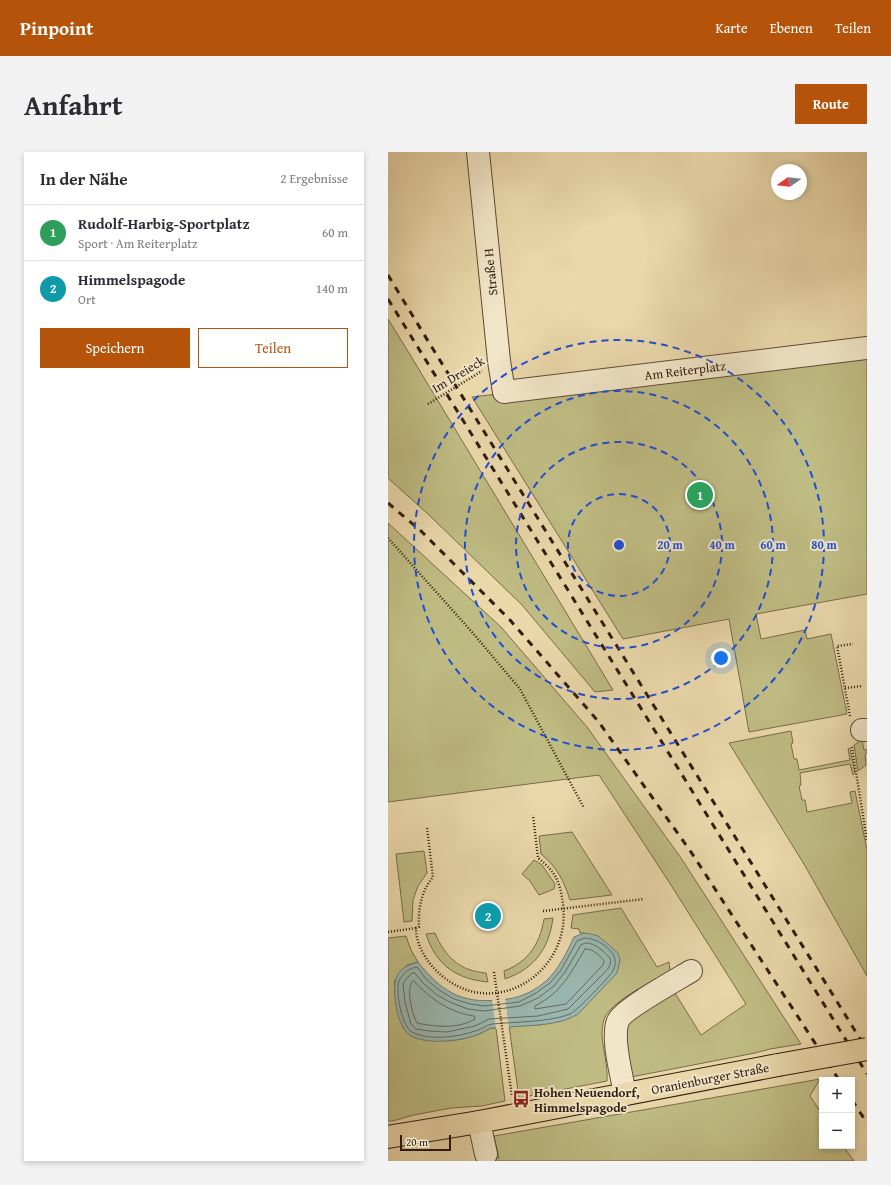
<!DOCTYPE html>
<html lang="de">
<meta charset="utf-8">
<style>
:root{--surface:#fff;--page:#f2f2f3;--text:#2b2b33;--muted:#7c7c81;--line:#e1e1e2;--accent:#b45309}
body{margin:0;font-family:"Gentium Book Plus",serif;background:var(--page);color:var(--text)}
.controls{position:absolute;right:12px;bottom:12px;display:grid;overflow:hidden;border-radius:0px;box-shadow:0 2px 6px #0003}
.controls button{width:36px;height:36px;display:grid;place-items:center;padding:0;border:0;border-bottom:1px solid var(--line);background:var(--surface);color:var(--text);font:20px sans-serif}
.compass{position:absolute;left:383px;top:12px;width:36px;height:36px;border-radius:50%;background:var(--surface);box-shadow:0 2px 6px #0003;rotate:256deg}
.scale{position:absolute;left:12px;bottom:10px;width:51px;box-sizing:border-box;padding-left:4px;border:2px solid #331c11;border-top:0;font-size:11px;line-height:14px;white-space:nowrap;color:#331c11;-webkit-text-stroke:3px #f1e6c8;paint-order:stroke}
.you{position:absolute;left:333px;top:506px;width:14px;height:14px;margin:-10px;border:3px solid #fff;border-radius:50%;background:#1a73e8;box-shadow:0 0 0 6px #1a73e833}
.badge{display:grid;place-items:center;width:26px;height:26px;border-radius:50%;background:var(--accent);color:#fff;font-size:13px;font-weight:700}
.pin{position:absolute;translate:-50% -50%;border:2px solid #fff;box-shadow:0 1px 4px #0006}
.list{margin:0;padding:0;list-style:none}
h2{display:flex;justify-content:space-between;align-items:center;height:52px;margin:0;padding:0 16px;font-size:17px}
h2 small{font-size:13px;font-weight:400;color:var(--muted)}
.list li{display:grid;grid-template-columns:26px 1fr auto;gap:12px;align-items:center;box-sizing:border-box;height:56px;padding:0 16px;border-top:1px solid var(--line)}
.list b{display:block;font-size:15px;white-space:nowrap}
.list p{margin:0;font-size:13px;white-space:nowrap;color:var(--muted)}
.list em{font-size:13px;font-style:normal;color:var(--muted)}
.actions{display:flex;gap:8px;padding:12px 16px}
.actions a{flex:1;padding:9px 0;border:1px solid var(--accent);border-radius:0px;text-align:center;font-size:14px;color:var(--accent)}
.actions .main{background:var(--accent);color:#fff}
.map{position:relative;flex:none;width:479px;height:1009px;overflow:hidden;border-radius:0px}
header{display:flex;align-items:center;gap:24px;box-sizing:border-box;height:56px;padding:0 20px;background:var(--accent);color:#fff}
header strong{font-size:19px}
nav{display:flex;gap:22px;margin-inline-start:auto;font-size:14px}
.intro{display:flex;align-items:center;justify-content:space-between;box-sizing:border-box;height:96px;padding:0 24px}
h1{margin:0;font-size:28px}
.button{padding:10px 18px;border-radius:0px;background:var(--accent);color:#fff;font-size:14px;font-weight:700}
main{display:flex;gap:24px;padding:0 24px}
aside{flex:1;background:var(--surface);border-radius:0px;box-shadow:0 2px 6px #0003}
.map>svg:first-child{display:block}
.green{fill:#bfbc83;stroke:#796c4a}
.water{fill:#9ab8b1;stroke:#717a71}
.pier{fill:#ead8aa}
.lines{fill:none;stroke-linecap:round;stroke-linejoin:round}
.shore{stroke:#666a61;stroke-width:1}
.minor-casing{stroke:#614b37;stroke-width:24}
.major-casing{stroke:#331c11;stroke-width:24}
.path{stroke:#331c11;stroke-width:2.5;stroke-dasharray:1 2;stroke-linecap:butt}
.minor{stroke:#f1e6c8;stroke-width:22}
.major{stroke:#ead8aa;stroke-width:22}
.rail{stroke:#331c11;stroke-width:3;stroke-dasharray:7 7;stroke-linecap:butt}
.major-bridge-casing{stroke:#331c11;stroke-width:24;stroke-linecap:butt}
.major-bridge{stroke:#ead8aa;stroke-width:22}
.ring{fill:none;stroke:#1d4ed8;stroke-width:2;stroke-dasharray:7 5}
.labels{text-anchor:middle;stroke-width:4;stroke-linejoin:round;paint-order:stroke}
.street-label{font-size:13px;fill:#331c11;stroke:#f1e6c8}
.poi-label{font-size:13px;font-weight:bold;fill:#331c11;stroke:#f1e6c8;text-anchor:start}
.centre{fill:#1d4ed8;stroke:#f1e6c8;stroke-width:2}
.ring-label{font-size:12px;text-anchor:middle;font-weight:bold;fill:#1d4ed8;stroke:#f1e6c8;stroke-width:4;stroke-linejoin:round;paint-order:stroke}
</style>
<header>
<strong>Pinpoint</strong>
<nav><a>Karte</a><a>Ebenen</a><a>Teilen</a></nav>
</header>
<div class="intro"><h1>Anfahrt</h1><a class="button">Route</a></div>
<main>
<aside>
<h2>In der Nähe<small>2 Ergebnisse</small></h2>
<ul class="list">
<li><span class="badge" style="background:#2e9e5b">1</span><div><b>Rudolf-Harbig-Sportplatz</b><p>Sport · Am Reiterplatz</p></div><em>60 m</em></li>
<li><span class="badge" style="background:#0f9aa8">2</span><div><b>Himmelspagode</b><p>Ort</p></div><em>140 m</em></li>
</ul>
<div class="actions"><a class="main">Speichern</a><a>Teilen</a></div>
</aside>
<div class="map">
<svg width="479" height="1009" viewBox="0 0 479 1009">
<rect width="100%" height="100%" fill="#ead8aa"/>
<filter id="stains"><feTurbulence type="fractalNoise" baseFrequency=".005" numOctaves="4"/><feColorMatrix values="0 0 0 0 .2 0 0 0 0 .09 0 0 0 0 .02 0 0 0 .5 -.17"/></filter>
<radialGradient id="worn" r=".72"><stop offset=".6" stop-color="#630" stop-opacity="0"/><stop offset="1" stop-color="#630" stop-opacity=".3"/></radialGradient>
<!-- green -->
<path class="green" d="M0 167 21 201 225 538 207 540 134 453 41 363 0 326Z
M479 198V442L368 462 373 487 417 478 419 487 443 482 459 562 361 580 341 467 235 487 84 245Z
M0 371 113 475 199 575 293 706 413 892 382 897 367 901 243 925 236 874 283 840 287 841 313 883 358 852 281 730 211 623 0 650Z
M403 579 405 591 403 592 406 607H409L411 618 462 608 460 597 462 596 467 621 465 623 462 612 412 621 413 633 411 634 414 648H417L419 660 464 651 462 640 467 639 479 698V824L416 712 341 591Z
M474 588 476 598H479V601L477 602 478 613 470 619 466 593Z
M184 680 224 743 182 748C176 729 169 715 153 702L151 684Z
M36 699 39 721 30 734 25 748 24 769 16 770 8 702Z
M146 708 154 713 167 732 166 737 151 743 142 729 134 722Z
M233 756 269 815 281 810 282 819C263 830 234 844 220 860 215 866 214 876 214 883 215 899 220 913 219 929L131 946 121 874 151 873 174 869 196 781H192L191 777 183 776 185 763Z
M165 766C161 797 146 817 117 827L116 819C140 810 152 792 156 767Z
M47 781C57 805 72 819 98 821L100 830C68 827 48 813 38 782Z
M18 784 23 798 30 810 19 813 6 830 8 851 15 876 60 889 75 887 91 882 103 876H108L117 949 94 954 63 956 26 963 5 969H0V786Z
M432 927 422 944 434 962V994H455L466 1009H92L111 1006 106 984Z"/>
<!-- water -->
<path class="water" d="M196 781 203 782 210 784 221 793 230 801 232 808 229 821 190 862C171 875 134 873 112 876 109 876 106 876 103 876 98 878 94 881 89 883 72 889 40 893 23 884 9 877 2 835 10 822 15 815 22 812 30 810 53 839 73 852 111 848 129 847 144 841 158 829 171 817 179 800 186 785Z"/>
<!-- pier -->
<path class="pier" d="M117 846 121 876 108 877 104 848Z"/>
<g class="lines">
<!-- shore -->
<path class="shore" d="M197 786C209 786 230 799 227 813 227 814 225 818 225 819 221 825 188 860 182 862 163 870 125 870 104 872 98 873 93 878 87 879 70 885 41 889 24 880 14 875 7 839 11 829 14 822 21 816 29 815L38 827 51 838 66 847 82 852 96 854 131 850 148 841 162 831 173 818 189 789Z
M198 791C208 791 215 799 222 806 224 813 220 817 215 822L180 857 150 864 101 867 87 874 59 880 41 879 28 877 23 872 17 850 15 832 18 827 24 821H27L35 831 49 843 64 851 80 857 96 859 132 854 150 846 166 834 177 820 193 793Z
M197 797C205 796 212 804 216 809L215 813 178 852 147 857V854C174 840 182 822 197 797Z
M26 829C42 847 63 861 86 864L87 867C71 877 47 875 29 871 24 862 18 838 24 830Z"/>
<!-- minor casing -->
<g class="minor-casing">
<path id="minor" d="M90 0 111 209 116 240 479 196
M474 578H479
M237 942C234 924 223 886 230 869 234 858 290 827 303 819
M91 970 98 1002"/>
</g>
<!-- major casing -->
<g class="major-casing">
<path id="major" d="M0 985 91 970 390 913"/>
</g>
<!-- path -->
<path class="path" d="M40 252 94 219
M0 386 84 480 132 537 196 656
M457 536 474 534
M462 564 449 494 465 492
M464 595 479 689
M39 676 45 725C33 739 30 758 31 775L28 776C28 794 40 812 53 823 107 870 184 820 175 752 172 730 168 720 150 706L145 663
M155 759 256 747
M0 780 28 776
M106 820 124 944"/>
<!-- minor -->
<use href="#minor" class="minor"/>
<!-- major -->
<use href="#major" class="major"/>
<!-- rail -->
<path class="rail" d="M0 123 40 189 479 898
M0 147 479 922
M0 351 32 378 122 468 210 569 303 700 451 928
M464 948 479 971"/>
<!-- major-bridge casing -->
<g class="major-bridge-casing">
<path id="major-bridge" d="M390 913 479 897"/>
</g>
<!-- major-bridge -->
<use href="#major-bridge" class="major-bridge"/>
</g>
<!-- distance rings -->
<g class="ring">
<circle cx="231" cy="393" r="51"/>
<circle cx="231" cy="393" r="103"/>
<circle cx="231" cy="393" r="154"/>
<circle cx="231" cy="393" r="205"/>
</g>
<!-- icons -->
<defs>
<g id="bus-bare" transform="scale(1.38)"><path d="M-5-6H5V4H4V6H2V4H-2V6H-4V4H-5ZM-3.5-4V0h7V-4ZM-3.5 1.2v1.5H-2V1.2ZM2 1.2v1.5H3.5V1.2Z" fill="#8f2418" stroke="#f1e6c8" stroke-width="2.5" paint-order="stroke"/></g>
</defs>
<g fill-rule="evenodd">
<use href="#bus-bare" x="133" y="947"/>
</g>
<g class="labels">
<!-- street labels -->
<g class="street-label">
<text transform="translate(102 120) rotate(-96)" y="5">Straße H</text>
<text transform="translate(297 218) rotate(-7)" y="5">Am Reiterplatz</text>
<text transform="translate(70 222) rotate(-31)" y="5">Im Dreieck</text>
<text transform="translate(322 926) rotate(-11)" y="5">Oranienburger Straße</text>
</g>
<!-- poi labels -->
<g class="poi-label">
<text x="146" y="945">Hohen Neuendorf,<tspan x="146" dy="15">Himmelspagode</tspan></text>
</g>
</g>
<circle cx="231" cy="393" r="6" class="centre"/>
<g class="ring-label">
<text x="282" y="397">20 m</text>
<text x="334" y="397">40 m</text>
<text x="385" y="397">60 m</text>
<text x="436" y="397">80 m</text>
</g>
<rect width="100%" height="100%" filter="url(#stains)"/>
<rect width="100%" height="100%" fill="url(#worn)"/>
</svg>
<div class="controls">
<button>+</button>
<button>−</button>
</div>
<svg class="compass" viewBox="-18 -18 36 36"><path d="M0-13l5 13h-10z" fill="#e53935"/><path d="M0 13l5-13h-10z" fill="#7c7c81"/></svg>
<div class="scale">20 m</div>
<div class="you"></div>
<div class="pin badge" style="left:312px;top:343px;background:#2e9e5b">1</div>
<div class="pin badge" style="left:100px;top:764px;background:#0f9aa8">2</div>
</div>
</main>
